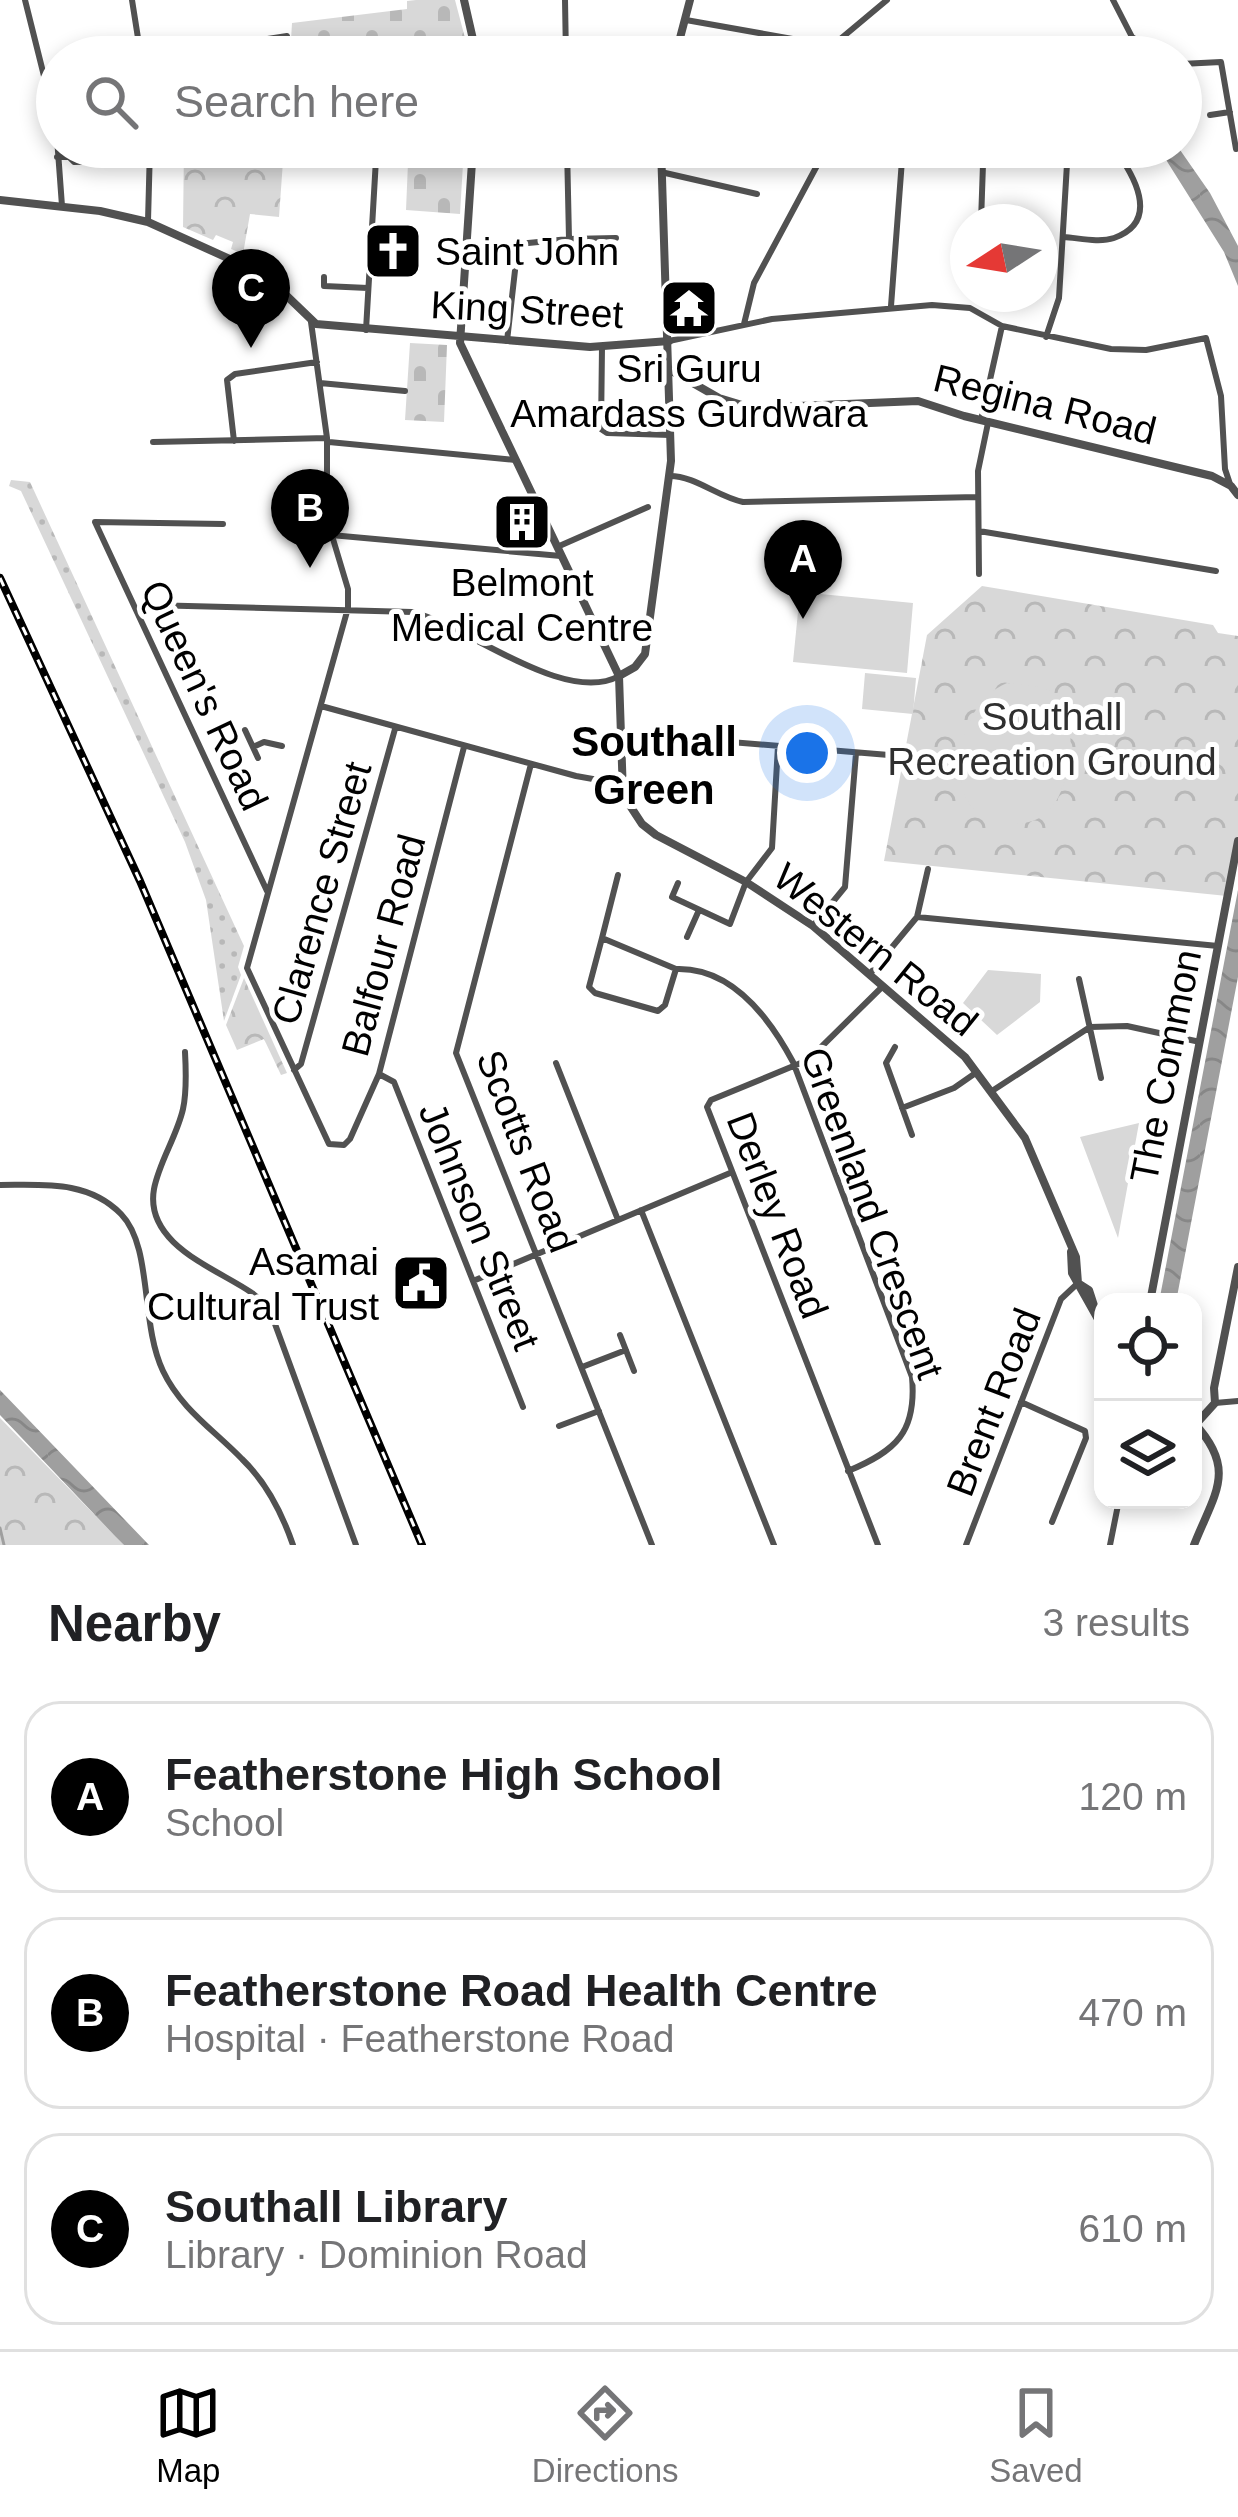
<!DOCTYPE html>
<meta charset="utf-8">
<style>
:root{--surface:#fff;--page:#f2f2f2;--text:#202124;--muted:#757577;--line:#e0e0e0;--accent:#000}
body{margin:0;font-family:Helvetica,sans-serif;background:var(--page);color:var(--text)}
.controls{position:absolute;right:36px;bottom:36px;display:grid;overflow:hidden;border-radius:24px;box-shadow:0 6px 18px #0003}
.controls button{width:108px;height:108px;display:grid;place-items:center;padding:0;border:0;border-bottom:3px solid var(--line);background:var(--surface);color:var(--text);font:60px sans-serif}
.compass{position:absolute;left:950px;top:204px;width:108px;height:108px;border-radius:50%;background:var(--surface);box-shadow:0 6px 18px #0003;rotate:258deg}
.you{position:absolute;left:807px;top:753px;width:42px;height:42px;margin:-30px;border:9px solid #fff;border-radius:50%;background:#1a73e8;box-shadow:0 0 0 18px #1a73e833}
.badge{display:grid;place-items:center;width:78px;height:78px;border-radius:50%;background:var(--accent);color:#fff;font-size:39px;font-weight:700}
.pin{position:absolute;translate:-50% -99px;filter:drop-shadow(0 3px 6px #0008)}
.pin::after{content:'';position:absolute;top:63px;width:42px;height:36px;background:inherit;clip-path:polygon(0 0,100% 0,50% 100%)}
.list{margin:0;padding:0;list-style:none}
h2{display:flex;justify-content:space-between;align-items:center;height:156px;margin:0;padding:0 48px;font-size:51px}
h2 small{font-size:39px;font-weight:400;color:var(--muted)}
.list li{display:grid;grid-template-columns:78px 1fr auto;gap:36px;align-items:center;box-sizing:border-box;height:192px;margin:0 24px 24px;padding:0 24px;border:3px solid var(--line);border-radius:36px}
.list b{display:block;font-size:45px;white-space:nowrap}
.list p{margin:0;font-size:39px;white-space:nowrap;color:var(--muted)}
.list em{font-size:39px;font-style:normal;color:var(--muted)}
.icon{flex:none;width:66px;height:66px;fill:none;stroke:currentColor;stroke-width:2;stroke-linecap:round;stroke-linejoin:round}
.map{position:relative;flex:none;width:1238px;height:1545px;overflow:hidden}
.search{position:absolute;background:var(--surface);box-shadow:0 6px 18px #0003;left:36px;right:36px;top:36px;height:132px;display:flex;align-items:center;gap:30px;box-sizing:border-box;padding:0 42px;border-radius:66px;color:var(--muted);font-size:45px}
.sheet{height:804px;background:var(--surface)}
nav{display:flex;justify-content:space-around;align-items:center;box-sizing:border-box;height:168px;border-top:3px solid var(--line);background:var(--surface);font-size:33px;color:var(--muted)}
nav a{display:grid;justify-items:center;gap:6px}
nav .on{color:var(--accent)}
.map>svg:first-child{display:block}
.grass{fill:url(#grass-dots)}
.cemetery{fill:url(#cemetery-stones)}
.park{fill:url(#park-crowns)}
.garden{fill:#d8d8d8}
.water{fill:url(#water-waves)}
.lines{fill:none;stroke-linecap:round;stroke-linejoin:round}
.stream{stroke:#9f9f9f;stroke-width:3}
.minor{stroke:#515151;stroke-width:6}
.tertiary{stroke:#515151;stroke-width:8}
.rail-casing{stroke:#000;stroke-width:8}
.rail{stroke:#fff;stroke-width:3;stroke-dasharray:9;stroke-linecap:butt}
.labels{text-anchor:middle;stroke-width:10;stroke-linejoin:round;paint-order:stroke}
.poi-label{font-size:39px;fill:#000;stroke:#fff}
.street-label{font-size:39px;fill:#000;stroke:#fff}
.park-label{font-size:39px;fill:#2f2f2f;stroke:#fff}
.neighbourhood-label{font-size:42px;font-weight:bold;fill:#000;stroke:#fff}
</style>
<div class="map">
<svg width="1238" height="1545" viewBox="0 0 1238 1545">
<defs>
<pattern id="grass-dots" width="8" height="8" patternUnits="userSpaceOnUse" patternTransform="scale(3)"><rect width="8" height="8" fill="#d8d8d8"/><path d="M2 2h.1M6 6h.1" fill="none" stroke="#b8b8b8" stroke-width="1.8" stroke-linecap="round"/></pattern>
<pattern id="cemetery-stones" width="16" height="16" patternUnits="userSpaceOnUse" patternTransform="scale(3)"><rect width="16" height="16" fill="#d8d8d8"/><path d="M2 7V4a2 2 0 0 1 4 0v3zM10 15v-3a2 2 0 0 1 4 0v3z" fill="#b8b8b8"/></pattern>
<pattern id="park-crowns" width="20" height="18" patternUnits="userSpaceOnUse" patternTransform="scale(3)"><rect width="20" height="18" fill="#d8d8d8"/><path d="M2 6a3 3 0 1 1 6 0M12 15a3 3 0 1 1 6 0" fill="none" stroke="#b8b8b8"/></pattern>
<pattern id="water-waves" width="16" height="10" patternUnits="userSpaceOnUse" patternTransform="scale(3)"><rect width="16" height="10" fill="#9f9f9f"/><path d="M0 5q4-4 8 0t8 0" fill="none" stroke="#878787"/></pattern>
</defs>
<rect width="100%" height="100%" fill="#fff"/>
<!-- grass -->
<path class="grass" d="M11 480 30 482 244 946 238 967 241 975 224 1021 206 900 185 842 21 491 9 486Z"/>
<!-- cemetery -->
<path class="cemetery" d="M416 0H455L470 57H290L292 23 407 9V1Z
M284 147H464L460 214 406 210 408 163 284 153Z
M410 343 447 345 444 422 405 420Z"/>
<!-- park -->
<path class="park" d="M184 147H284L279 217 250 214 243 254 231 249 233 242 216 235 213 240 183 227Z
M982 586 1213 625 1218 633 1238 636V836L1227 896 884 861 927 635Z
M244 978 287 1073 281 1075 264 1039 237 1050 226 1025Z
M0 1418 124 1545H0Z"/>
<!-- garden -->
<path class="garden" d="M800 592 913 603 907 673 793 662Z
M865 673 916 678 913 714 862 709Z
M1007 683C1021 685 1040 685 1053 692 1082 709 1071 790 1049 811 1026 834 974 825 964 793 952 753 969 698 1007 683Z
M988 970 1041 974 1040 1002 997 1035 963 1003Z
M1139 1123 1118 1238 1080 1137Z"/>
<!-- water -->
<path class="water" d="M1158 147H1178L1210 193 1238 246V286L1224 252Z
M1238 890V977L1176 1302H1159Z
M0 1390 149 1545H124L114 1535 0 1415Z"/>
<g class="lines">
<!-- stream -->
<path class="stream" d="M0 1528 4 1545"/>
<!-- minor -->
<path class="minor" d="M25 0 56 124 62 206
M132 0 141 57
M565 0 566 57
M1113 0 1132 37 1161 57
M686 20 832 46 887 0
M151 57 287 36
M1181 64 1221 62 1236 149
M1210 115 1230 112
M863 147 908 161 917 147
M57 157H69L74 162 110 161
M661 172 757 194
M148 221 150 147
M981 222 983 164
M1064 237C1079 238 1099 243 1114 238 1162 221 1133 173 1113 147
M569 239 616 238
M324 277V286L368 288
M891 306 902 160
M311 322 327 438V519L348 589V608L247 968 329 1144 344 1145 350 1139 379 1074 464 747
M744 324 754 283 827 147
M366 330 376 159
M1046 337 1059 298 1068 147
M507 341 518 244 569 239 567 147
M669 341 772 319 932 305 970 308 1002 326 1111 349 1146 350 1206 338 1221 396 1225 469 1230 484
M602 347 601 429 607 433 670 435
M320 383 405 391
M981 420 1002 326
M234 441 227 380 235 374 317 362
M153 442 327 438
M329 442 516 460
M670 476C695 476 718 497 743 502L978 497
M223 524 95 522 267 891
M979 531 1216 571
M331 535 561 556
M557 547 648 507
M979 574 978 471 988 423
M136 609 149 605 412 612C468 626 565 706 619 676
M321 706 576 776 621 784
M245 730 258 758
M621 733 901 756
M253 747 264 742 282 746
M531 764 456 1053 652 1545
M678 883 672 897 730 924 746 882 772 848 778 746
M917 917 1218 946
M813 926 845 887 856 753
M687 937 699 910
M602 938 676 969 665 1005 658 1011 595 993 589 987Z
M602 938 618 875
M676 969C732 967 769 1017 793 1062L912 1377C917 1432 896 1451 848 1471
M869 975 917 917 928 869
M1079 979 1101 1078
M895 1047 886 1063 912 1135
M185 1052C186 1070 187 1091 183 1109 177 1136 159 1162 154 1189 144 1245 218 1269 252 1293 263 1300 268 1313 275 1324L356 1545
M556 1063 618 1220
M294 1070 301 1064 395 729
M379 1074 394 1082 523 1407
M992 1091 1090 1027 1127 1026 1200 1042
M902 1108 954 1088 977 1072
M0 1185C43 1185 88 1180 121 1214 153 1247 140 1323 163 1371 181 1409 214 1430 242 1459 267 1483 282 1513 293 1545
M641 1210 774 1545
M473 1281 730 1173
M620 1335 634 1371
M582 1367 626 1350
M1021 1402 1085 1431 1086 1438 1052 1522
M1215 1403 1238 1401
M559 1426 599 1411
M878 1545 707 1107 711 1100 808 1060 883 986
M966 1545 1061 1299 1078 1283
M1110 1545 1119 1500"/>
<!-- tertiary -->
<path class="tertiary" d="M464 0 477 57
M675 57 690 0
M473 147 460 343 619 676 623 795 642 824 656 835 746 882 813 926 965 1057 1025 1138 1076 1257 1078 1283 1089 1290 1098 1318
M0 200 100 211 148 222 265 275 316 324 590 347 669 341
M670 370 719 398 752 408 918 401 964 416 1212 476 1231 486 1238 495
M619 676 635 667 645 654 671 461 661 147
M1071 1252 1072 1273 1103 1328
M1150 1302 1238 841
M1196 1424 1215 1403 1214 1388 1238 1267
M1194 1545C1214 1494 1238 1470 1194 1423"/>
<!-- rail casing -->
<g class="rail-casing">
<path id="rail" d="M0 578 140 881 422 1545"/>
</g>
<!-- rail -->
<use href="#rail" class="rail"/>
</g>
<!-- icons -->
<defs>
<g id="church-square" transform="scale(3)"><rect x="-9" y="-9" width="18" height="18" rx="4" fill="#000" stroke="#fff"/><path d="M-1.2-6h2.4v3.5h3.3v2.4h-3.3V6h-2.4V-.1h-3.3v-2.4h3.3Z" fill="#fff"/></g>
<g id="temple-square" transform="scale(3)"><rect x="-9" y="-9" width="18" height="18" rx="4" fill="#000" stroke="#fff"/><path d="M0-6L5-2H3V0L6.5 2.5H4V6H1.5V3h-3V6H-4V2.5H-6.5L-3 0V-2H-5Z" fill="#fff"/></g>
<g id="building-square" transform="scale(3)"><rect x="-9" y="-9" width="18" height="18" rx="4" fill="#000" stroke="#fff"/><path d="M-4-6H4V6H1V3H-1V6H-4ZM-2.5-4.3h1.7v1.8h-1.7ZM.8-4.3h1.7v1.8H.8ZM-2.5-1h1.7V.8h-1.7ZM.8-1h1.7V.8H.8Z" fill="#fff"/></g>
<g id="civic-square" transform="scale(3)"><rect x="-9" y="-9" width="18" height="18" rx="4" fill="#000" stroke="#fff"/><path d="M-.6-6.5H3V-4.5H.6V-3L4-1V1h2V6H-6V1h2V-1L-.6-3ZM-1.2 2.5V6h2.4V2.5Z" fill="#fff"/></g>
</defs>
<g fill-rule="evenodd">
<use href="#church-square" x="393" y="251"/>
<use href="#temple-square" x="689" y="308"/>
<use href="#building-square" x="522" y="522"/>
<use href="#civic-square" x="421" y="1283"/>
</g>
<g class="labels">
<!-- poi labels -->
<g class="poi-label">
<text x="435" y="265" text-anchor="start">Saint John</text>
<text x="689" y="382">Sri Guru<tspan x="689" dy="45">Amardass Gurdwara</tspan></text>
<text x="522" y="596">Belmont<tspan x="522" dy="45">Medical Centre</tspan></text>
<text x="379" y="1275" text-anchor="end">Asamai<tspan x="379" dy="45">Cultural Trust</tspan></text>
</g>
<!-- street labels -->
<g class="street-label">
<text transform="translate(527 309) rotate(3)" y="14">King Street</text>
<text transform="translate(1045 404) rotate(14)" y="14">Regina Road</text>
<text transform="translate(205 695) rotate(65)" y="14">Queen's Road</text>
<text transform="translate(321 893) rotate(-74)" y="14">Clarence Street</text>
<text transform="translate(383 945) rotate(-75)" y="14">Balfour Road</text>
<text transform="translate(876 949) rotate(39)" y="14">Western Road</text>
<text transform="translate(1165 1066) rotate(-79)" y="14">The Common</text>
<text transform="translate(527 1151) rotate(69)" y="14">Scotts Road</text>
<text transform="translate(873 1213) rotate(70)" y="14">Greenland Crescent</text>
<text transform="translate(778 1215) rotate(69)" y="14">Derley Road</text>
<text transform="translate(480 1226) rotate(68)" y="14">Johnson Street</text>
<text transform="translate(993 1402) rotate(-69)" y="14">Brent Road</text>
</g>
<!-- park labels -->
<g class="park-label">
<text x="1052" y="730">Southall<tspan x="1052" dy="45">Recreation Ground</tspan></text>
</g>
<!-- neighbourhood labels -->
<g class="neighbourhood-label">
<text x="654" y="756">Southall<tspan x="654" dy="48">Green</tspan></text>
</g>
</g>
</svg>
<div class="controls">
<button><svg class="icon" aria-label="locate" viewBox="0 0 24 24"><circle cx="12" cy="12" r="6"/><path d="M12 2v4M12 18v4M2 12h4M18 12h4"/></svg></button>
<button><svg class="icon" aria-label="layers" viewBox="0 0 24 24"><path d="M12 4l9 5-9 5-9-5zM3 14l9 5 9-5"/></svg></button>
</div>
<svg class="compass" viewBox="-18 -18 36 36"><path d="M0-13l5 13h-10z" fill="#e53935"/><path d="M0 13l5-13h-10z" fill="#757577"/></svg>
<div class="you"></div>
<div class="pin badge" style="left:803px;top:619px">A</div>
<div class="pin badge" style="left:310px;top:568px">B</div>
<div class="pin badge" style="left:251px;top:348px">C</div>
<div class="search"><svg class="icon" aria-label="search" viewBox="0 0 24 24"><circle cx="10" cy="10" r="6"/><path d="M15 15l6 6"/></svg>Search here</div>
</div>
<section class="sheet">
<h2>Nearby<small>3 results</small></h2>
<ul class="list">
<li><span class="badge">A</span><div><b>Featherstone High School</b><p>School</p></div><em>120 m</em></li>
<li><span class="badge">B</span><div><b>Featherstone Road Health Centre</b><p>Hospital · Featherstone Road</p></div><em>470 m</em></li>
<li><span class="badge">C</span><div><b>Southall Library</b><p>Library · Dominion Road</p></div><em>610 m</em></li>
</ul>
</section>
<nav>
<a class="on"><svg class="icon" aria-label="map" viewBox="0 0 24 24"><path d="M3 6l6-2 6 2 6-2v14l-6 2-6-2-6 2zM9 4v14M15 6v14"/></svg>Map</a>
<a><svg class="icon" aria-label="directions" viewBox="0 0 24 24"><path d="M12 3l9 9-9 9-9-9zM9 14v-3h6M13 9l2 2-2 2"/></svg>Directions</a>
<a><svg class="icon" aria-label="saved" viewBox="0 0 24 24"><path d="M7 4h10v16l-5-4-5 4z"/></svg>Saved</a>
</nav>
